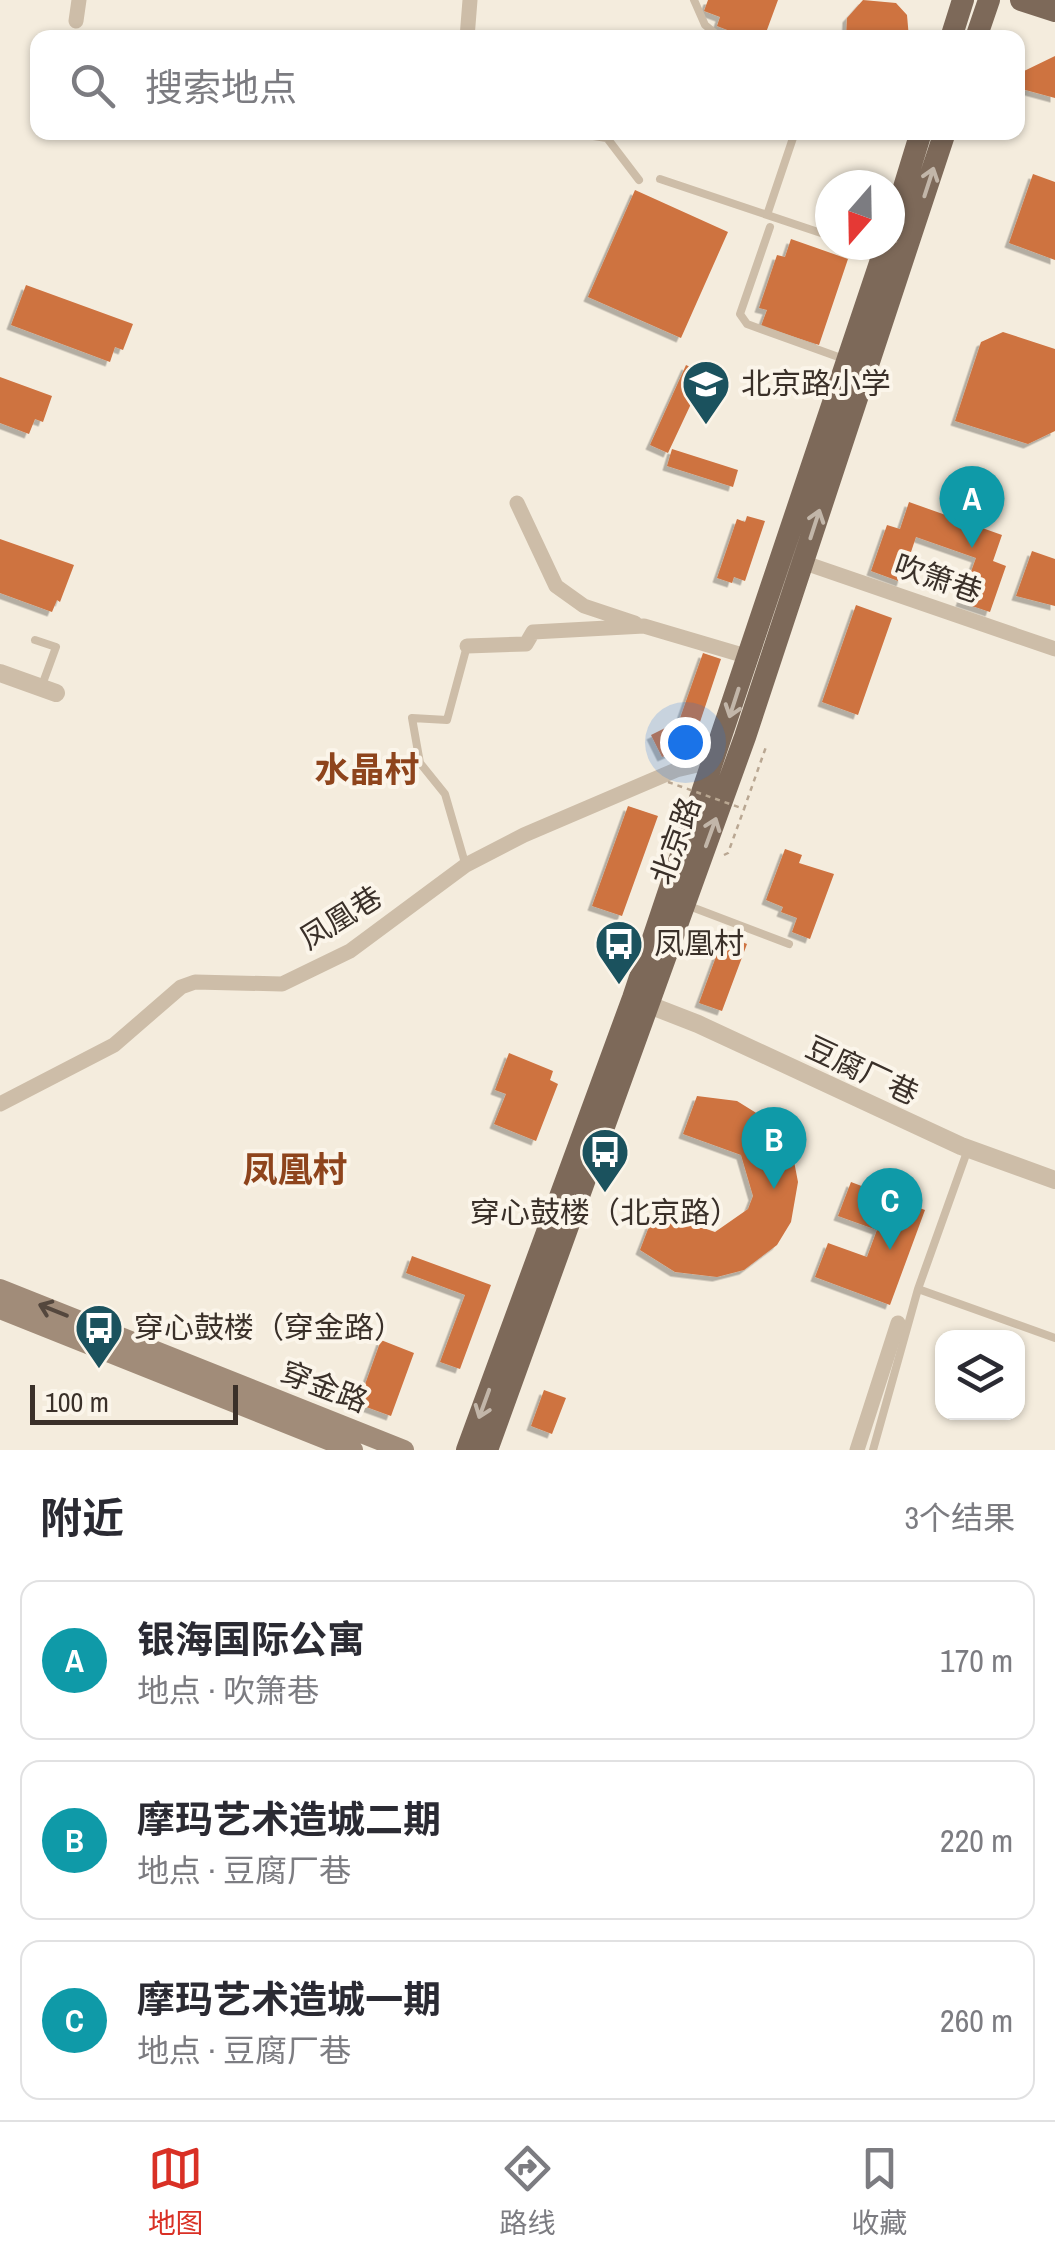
<!DOCTYPE html>
<html lang="zh">
<meta charset="utf-8">
<style>
:root{--surface:#fff;--page:#f2f2f3;--text:#2b2b33;--muted:#7c7c81;--line:#e1e1e2;--accent:#d93025}
body{margin:0;font-family:"Archivo Narrow","Noto Sans SC",sans-serif;background:var(--page);color:var(--text)}
.controls{position:absolute;right:30px;bottom:30px;display:grid;overflow:hidden;border-radius:20px;box-shadow:0 2px 8px #0004}
.controls button{width:90px;height:90px;display:grid;place-items:center;padding:0;border:0;border-bottom:2px solid var(--line);background:var(--surface);color:var(--text);font:50px sans-serif}
.compass{position:absolute;left:815px;top:170px;width:90px;height:90px;border-radius:50%;background:var(--surface);box-shadow:0 2px 8px #0004;rotate:200deg}
.scale{position:absolute;left:30px;bottom:25px;width:208px;box-sizing:border-box;padding-left:10px;border:5px solid #3a3029;border-top:0;font-size:28px;line-height:35px;white-space:nowrap;color:#3a3029;-webkit-text-stroke:8px #fbf5ea;paint-order:stroke}
.you{position:absolute;left:685px;top:742px;width:35px;height:35px;margin:-25px;border:8px solid #fff;border-radius:50%;background:#1a73e8;box-shadow:0 0 0 15px #1a73e833}
.badge{display:grid;place-items:center;width:65px;height:65px;border-radius:50%;background:var(--accent);color:#fff;font-size:32px;font-weight:700}
.pin{position:absolute;translate:-50% -82px;filter:drop-shadow(0 2px 5px #0008)}
.pin::after{content:'';position:absolute;top:52px;width:35px;height:30px;background:inherit;clip-path:polygon(0 0,100% 0,50% 100%)}
.list{margin:0;padding:0;list-style:none}
h2{display:flex;justify-content:space-between;align-items:center;height:130px;margin:0;padding:0 40px;font-size:42px}
h2 small{font-size:32px;font-weight:400;color:var(--muted)}
.list li{display:grid;grid-template-columns:65px 1fr auto;gap:30px;align-items:center;box-sizing:border-box;height:160px;margin:0 20px 20px;padding:0 20px;border:2px solid var(--line);border-radius:20px}
.list b{display:block;font-size:38px;white-space:nowrap}
.list p{margin:0;font-size:32px;white-space:nowrap;color:var(--muted)}
.list em{font-size:32px;font-style:normal;color:var(--muted)}
.icon{flex:none;width:55px;height:55px;fill:none;stroke:currentColor;stroke-width:2;stroke-linecap:round;stroke-linejoin:round}
.map{position:relative;flex:none;width:1055px;height:1450px;overflow:hidden}
.search{position:absolute;background:var(--surface);box-shadow:0 2px 8px #0004;left:30px;right:30px;top:30px;height:110px;display:flex;align-items:center;gap:25px;box-sizing:border-box;padding:0 35px;border-radius:20px;color:var(--muted);font-size:38px}
.sheet{height:670px;background:var(--surface)}
nav{display:flex;justify-content:space-around;align-items:center;box-sizing:border-box;height:140px;border-top:2px solid var(--line);background:var(--surface);font-size:28px;color:var(--muted)}
nav a{display:grid;justify-items:center;gap:5px}
nav .on{color:var(--accent)}
.map>svg:first-child{display:block}
.building{fill:#ce7341;filter:url(#shadow)}
.lines{fill:none;stroke-linecap:round;stroke-linejoin:round}
.path{stroke:#b9a792;stroke-width:2.5;stroke-dasharray:5 5;stroke-linecap:butt}
.service{stroke:#cdbda8;stroke-width:8}
.minor{stroke:#cdbda8;stroke-width:15}
.tertiary{stroke:#cdbda8;stroke-width:18}
.secondary{stroke:#a18c79;stroke-width:20}
.primary{stroke:#7d6959;stroke-width:22}
.path-bridge{stroke:#b9a792;stroke-width:2.5;stroke-dasharray:5 5;stroke-linecap:butt}
.oneway{stroke:#c2b6a9}
.oneway2{stroke:#54473d}
.labels{text-anchor:middle;stroke-width:8;stroke-linejoin:round;paint-order:stroke}
.poi-label{font-size:30px;fill:#3a3029;stroke:#fbf5ea;text-anchor:start}
.street-label{font-size:30px;fill:#3a3029;stroke:#fbf5ea}
.quarter-label{font-size:35px;font-weight:bold;fill:#8e441c;stroke:#fbf5ea}
</style>
<div class="map">
<svg width="1055" height="1450" viewBox="0 0 1055 1450">
<defs>
<filter id="shadow"><feDropShadow dx="-4.5" dy="4.5" stdDeviation="0" flood-color="#0004"/></filter>
</defs>
<rect width="100%" height="100%" fill="#f4ecdd"/>
<!-- building -->
<path class="building" d="M708 0H778L764 38H748L717 26 720 17 704 11Z
M863 0 896 3 907 15 909 38H846L847 18Z
M1055 56V98L1018 88 1022 72Z
M1033 174 1055 182V260L1009 243Z
M635 190 728 232 681 338 588 297Z
M791 239 848 259 819 345 761 326 767 310 759 308 777 255 785 257Z
M26 285 133 324 123 350 115 347 110 362 11 325Z
M1003 332 1055 349V431L1028 444 955 421 981 342Z
M686 365 705 374 668 453 650 445Z
M0 377 52 396 43 422 35 419 29 434 0 423Z
M672 449 738 470 733 487 667 466Z
M909 502 1002 535 993 561 1006 566 990 612 960 602 976 558 916 537 901 582 871 571 887 525 900 529Z
M747 516 765 521 745 581 734 577 732 583 717 578 737 519 745 522Z
M0 539 74 565 60 602 57 600 52 612 0 593Z
M1032 551 1055 559V606L1016 596Z
M856 605 892 618 858 715 822 702Z
M703 653 721 659 698 728 692 744 662 757 651 735 679 721Z
M628 806 658 816 622 916 592 906Z
M785 849 802 855 799 863 834 874 810 939 792 932 797 918 781 912 783 907 766 900Z
M724 935 747 944 722 1011 699 1003Z
M509 1053 553 1071 550 1080 558 1084 536 1141 494 1124 506 1094 495 1090Z
M697 1096 737 1101 771 1122 793 1156 798 1182 791 1222 777 1245 744 1270 717 1277 675 1272 640 1250 655 1211 715 1232 748 1209 753 1196 741 1155 683 1134Z
M851 1182 925 1210 890 1305 815 1277 828 1243 867 1257 877 1230 838 1216Z
M412 1256 491 1285 460 1369 440 1362 465 1295 406 1273Z
M381 1340 414 1353 391 1416 358 1404Z
M544 1390 566 1398 552 1434 531 1426Z"/>
<g class="lines">
<!-- path -->
<path class="path" d="M724 855 728 853 744 809"/>
<!-- service -->
<path class="service" d="M694 0 705 25 721 38
M566 132 607 138 639 180
M660 179 830 236
M767 215 795 132
M770 227 740 314 747 324 844 359
M857 245 879 253
M35 640 56 647 41 688
M465 863 445 794 420 763 412 718 447 720 467 646
M689 906 789 944
M918 1289 1055 1338
M873 1450 918 1289 968 1149"/>
<!-- minor -->
<path class="minor" d="M76 21 79 0
M467 38 470 0
M517 503 556 586 584 606 635 623
M802 562 1055 649
M467 646 526 644 533 632 644 626 749 657
M0 1104 114 1045 181 987 195 982 282 984 350 951 466 865 524 835 676 770 715 761
M857 1450 898 1323"/>
<!-- tertiary -->
<path class="tertiary" d="M0 673 56 693
M649 1005 698 1024 961 1146 1055 1180"/>
<!-- secondary -->
<path class="secondary" d="M0 1289 404 1450
M0 1309 353 1450"/>
<!-- primary -->
<path class="primary" d="M1021 0 1055 11
M951 38 963 0
M976 38 989 0
M890 233 921 132
M467 1450 633 998 886 245
M487 1450 745 737 945 132"/>
<!-- path-bridge -->
<path class="path-bridge" d="M668 782 744 809 767 744"/>
</g>
<!-- one-way arrows -->
<defs><path id="oneway-shaft" d="M-6 0H5M1.5-3L5.5 0L1.5 3" fill="none" stroke-width="1.6" stroke-linecap="round" stroke-linejoin="round" transform="scale(2.5)"/></defs>
<g class="oneway">
<use href="#oneway-shaft" transform="translate(929 182) rotate(-72)"/>
<use href="#oneway-shaft" transform="translate(815 524) rotate(-72)"/>
<use href="#oneway-shaft" transform="translate(734 703) rotate(108)"/>
<use href="#oneway-shaft" transform="translate(711 832) rotate(-70)"/>
<use href="#oneway-shaft" transform="translate(484 1404) rotate(110)"/>
</g>
<use class="oneway2" href="#oneway-shaft" transform="translate(53 1310) rotate(-158)"/>
<!-- icons -->
<defs>
<g id="school-pin" transform="scale(2.5)"><path d="M0 17L-7.5 6A9.5 9.5 0 1 1 7.5 6Z" fill="#1b525e" stroke="#fbf5ea"/><path d="M0-5L7-2L0 1L-7-2ZM-4 1L0 2.5L4 1V4Q0 6-4 4Z" fill="#fff"/></g>
<g id="bus-pin" transform="scale(2.5)"><path d="M0 17L-7.5 6A9.5 9.5 0 1 1 7.5 6Z" fill="#1b525e" stroke="#fbf5ea"/><path d="M-5-6H5V4H4V6H2V4H-2V6H-4V4H-5ZM-3.5-4V0h7V-4ZM-3.5 1.2v1.5H-2V1.2ZM2 1.2v1.5H3.5V1.2Z" fill="#fff"/></g>
</defs>
<g fill-rule="evenodd">
<use href="#school-pin" x="706" y="384"/>
<use href="#bus-pin" x="619" y="944"/>
<use href="#bus-pin" x="605" y="1152"/>
<use href="#bus-pin" x="99" y="1328"/>
</g>
<g class="labels">
<!-- poi labels -->
<g class="poi-label">
<text x="741" y="394">北京路小学</text>
<text x="654" y="954">凤凰村</text>
<text x="605" y="1223" text-anchor="middle">穿心鼓楼（北京路）</text>
<text x="134" y="1338">穿心鼓楼（穿金路）</text>
</g>
<!-- street labels -->
<g class="street-label">
<text transform="translate(938 579) rotate(19)" y="10">吹箫巷</text>
<text transform="translate(676 841) rotate(-70)" y="10">北京路</text>
<text transform="translate(341 918) rotate(-32)" y="10">凤凰巷</text>
<text transform="translate(862 1071) rotate(25)" y="10">豆腐厂巷</text>
<text transform="translate(324 1387) rotate(21)" y="10">穿金路</text>
</g>
<!-- quarter labels -->
<g class="quarter-label">
<text x="367" y="782">水晶村</text>
<text x="295" y="1182">凤凰村</text>
</g>
</g>
</svg>
<div class="controls">
<button><svg class="icon" aria-label="layers" viewBox="0 0 24 24"><path d="M12 4l9 5-9 5-9-5zM3 14l9 5 9-5"/></svg></button>
</div>
<svg class="compass" viewBox="-18 -18 36 36"><path d="M0-13l5 13h-10z" fill="#e53935"/><path d="M0 13l5-13h-10z" fill="#7c7c81"/></svg>
<div class="scale">100 m</div>
<div class="you"></div>
<div class="pin badge" style="left:972px;top:548px;background:#0f9aa8">A</div>
<div class="pin badge" style="left:774px;top:1189px;background:#0f9aa8">B</div>
<div class="pin badge" style="left:890px;top:1250px;background:#0f9aa8">C</div>
<div class="search"><svg class="icon" aria-label="search" viewBox="0 0 24 24"><circle cx="10" cy="10" r="6"/><path d="M15 15l6 6"/></svg>搜索地点</div>
</div>
<section class="sheet">
<h2>附近<small>3个结果</small></h2>
<ul class="list">
<li><span class="badge" style="background:#0f9aa8">A</span><div><b>银海国际公寓</b><p>地点 · 吹箫巷</p></div><em>170 m</em></li>
<li><span class="badge" style="background:#0f9aa8">B</span><div><b>摩玛艺术造城二期</b><p>地点 · 豆腐厂巷</p></div><em>220 m</em></li>
<li><span class="badge" style="background:#0f9aa8">C</span><div><b>摩玛艺术造城一期</b><p>地点 · 豆腐厂巷</p></div><em>260 m</em></li>
</ul>
</section>
<nav>
<a class="on"><svg class="icon" aria-label="map" viewBox="0 0 24 24"><path d="M3 6l6-2 6 2 6-2v14l-6 2-6-2-6 2zM9 4v14M15 6v14"/></svg>地图</a>
<a><svg class="icon" aria-label="directions" viewBox="0 0 24 24"><path d="M12 3l9 9-9 9-9-9zM9 14v-3h6M13 9l2 2-2 2"/></svg>路线</a>
<a><svg class="icon" aria-label="saved" viewBox="0 0 24 24"><path d="M7 4h10v16l-5-4-5 4z"/></svg>收藏</a>
</nav>
